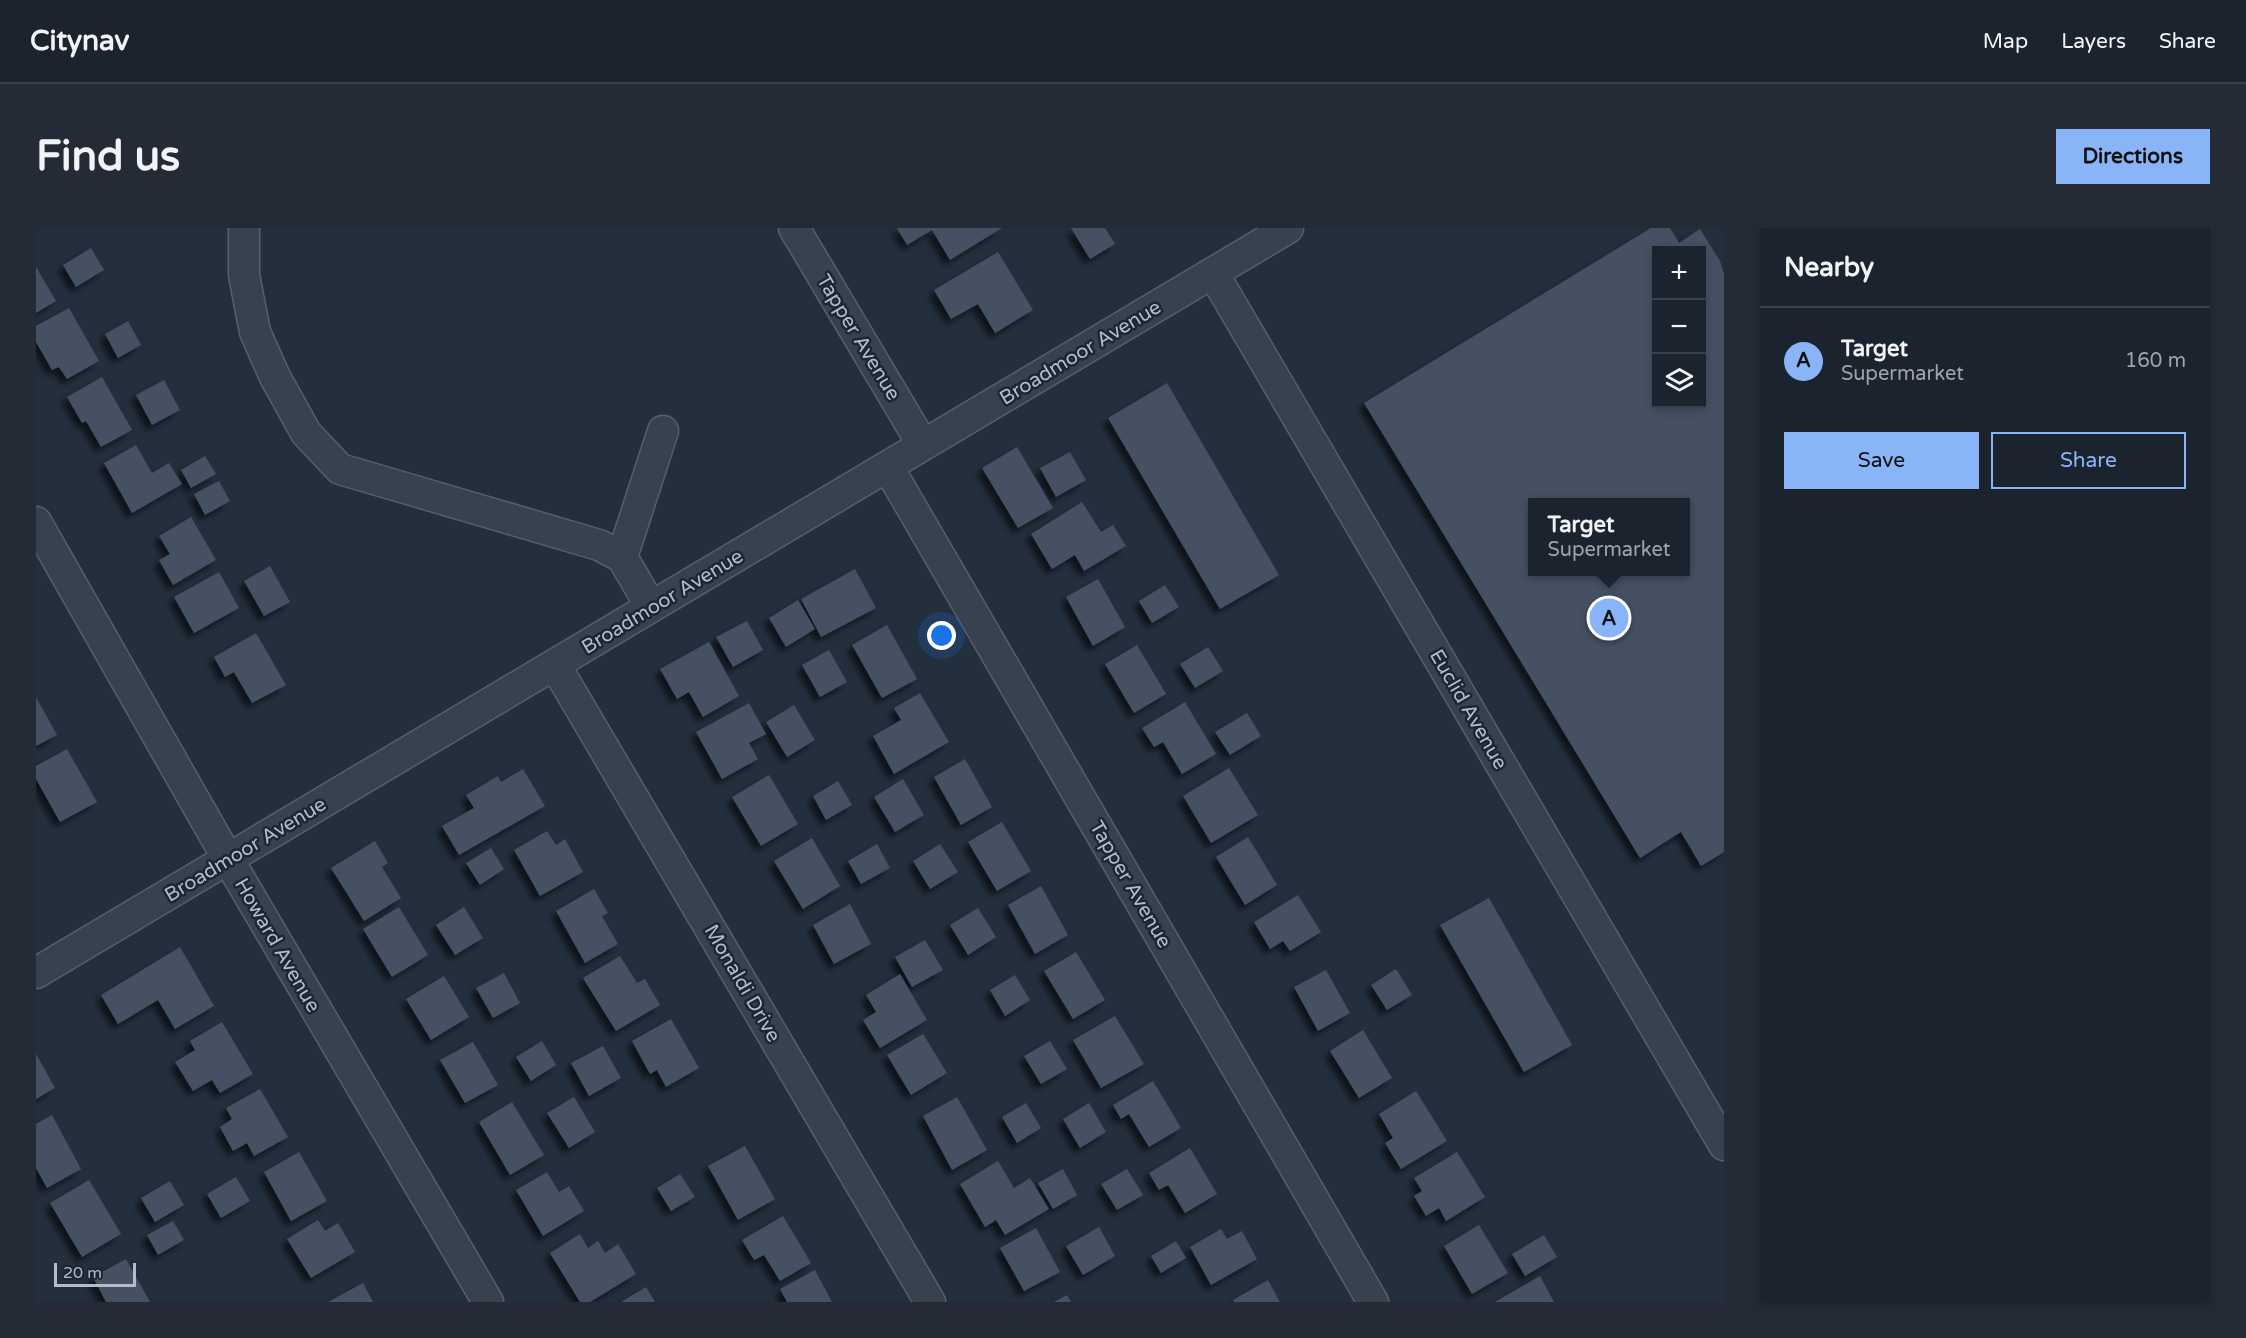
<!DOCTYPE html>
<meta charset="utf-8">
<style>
:root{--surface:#1b232e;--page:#242b36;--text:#f1f3f6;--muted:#a0a4aa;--line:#39404a;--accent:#8ab4f8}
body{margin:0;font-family:"Varela Round",sans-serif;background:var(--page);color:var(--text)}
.controls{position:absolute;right:18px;top:18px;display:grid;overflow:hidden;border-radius:0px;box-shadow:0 3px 9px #0003}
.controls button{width:54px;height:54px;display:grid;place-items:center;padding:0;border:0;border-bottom:2px solid var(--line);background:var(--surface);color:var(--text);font:30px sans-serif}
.scale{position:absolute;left:18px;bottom:15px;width:82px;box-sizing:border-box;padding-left:6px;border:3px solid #b4bcc9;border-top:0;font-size:16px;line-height:21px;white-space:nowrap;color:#b4bcc9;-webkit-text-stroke:4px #1d2633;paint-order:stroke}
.you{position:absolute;left:906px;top:408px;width:21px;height:21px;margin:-15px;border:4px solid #fff;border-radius:50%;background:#1a73e8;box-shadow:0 0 0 9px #1a73e833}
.badge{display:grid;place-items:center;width:39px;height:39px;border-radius:50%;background:var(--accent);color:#111;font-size:20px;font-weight:700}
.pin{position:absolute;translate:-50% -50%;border:3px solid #fff;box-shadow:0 2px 6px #0006}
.popup{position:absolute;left:1492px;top:270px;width:162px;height:78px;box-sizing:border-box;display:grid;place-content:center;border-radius:0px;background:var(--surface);filter:drop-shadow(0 2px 4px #0005);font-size:20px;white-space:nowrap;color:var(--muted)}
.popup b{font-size:22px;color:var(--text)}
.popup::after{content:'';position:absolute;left:50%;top:100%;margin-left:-12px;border:12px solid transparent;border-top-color:var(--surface)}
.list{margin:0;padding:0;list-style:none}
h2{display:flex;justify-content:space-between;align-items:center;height:78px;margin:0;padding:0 24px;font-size:26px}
h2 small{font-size:20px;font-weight:400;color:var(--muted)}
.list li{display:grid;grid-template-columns:39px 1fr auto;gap:18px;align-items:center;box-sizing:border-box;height:108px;padding:0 24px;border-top:2px solid var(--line)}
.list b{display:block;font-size:22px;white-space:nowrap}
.list p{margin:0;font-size:20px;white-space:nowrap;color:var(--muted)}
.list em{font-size:20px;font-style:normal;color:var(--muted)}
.actions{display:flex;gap:12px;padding:18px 24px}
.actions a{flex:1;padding:14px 0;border:2px solid var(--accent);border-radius:0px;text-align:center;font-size:21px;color:var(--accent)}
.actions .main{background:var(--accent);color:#111}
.icon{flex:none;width:33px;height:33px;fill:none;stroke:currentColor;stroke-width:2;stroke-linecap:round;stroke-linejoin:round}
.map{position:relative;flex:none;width:1688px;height:1074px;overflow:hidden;border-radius:0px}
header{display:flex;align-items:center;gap:36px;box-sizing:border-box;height:84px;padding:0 30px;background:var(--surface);border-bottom:2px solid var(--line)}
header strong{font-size:28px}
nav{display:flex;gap:33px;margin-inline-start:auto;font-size:21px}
.intro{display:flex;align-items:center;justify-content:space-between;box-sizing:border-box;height:144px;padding:0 36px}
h1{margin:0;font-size:42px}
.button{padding:15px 27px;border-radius:0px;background:var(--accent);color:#111;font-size:21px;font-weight:700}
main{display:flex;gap:36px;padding:0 36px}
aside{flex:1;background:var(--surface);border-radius:0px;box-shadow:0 3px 9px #0003}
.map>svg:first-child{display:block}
.building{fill:#455162;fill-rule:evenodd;filter:url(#shadow)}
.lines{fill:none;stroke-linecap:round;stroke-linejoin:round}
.minor-casing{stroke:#565f6c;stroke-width:33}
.minor{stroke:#38414e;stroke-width:30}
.labels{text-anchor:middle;stroke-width:5;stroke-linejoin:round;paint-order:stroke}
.street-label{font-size:20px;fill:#b4bcc9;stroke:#1d2633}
</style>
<header>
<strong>Citynav</strong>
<nav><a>Map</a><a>Layers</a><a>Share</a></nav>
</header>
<div class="intro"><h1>Find us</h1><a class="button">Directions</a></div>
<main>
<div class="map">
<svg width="1688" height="1074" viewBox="0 0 1688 1074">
<defs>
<filter id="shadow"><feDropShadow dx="-5.5" dy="5.5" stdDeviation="3" flood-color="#0009"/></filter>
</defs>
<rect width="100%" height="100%" fill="#242f3e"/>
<!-- building -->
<path class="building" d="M861 0H966L914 32 896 2 871 17Z
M1035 0H1069L1079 16 1054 31Z
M1615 0H1634L1643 15 1664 1 1684 33 1688 46V624L1665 638 1645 604 1604 630 1328 175ZM1620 22H1666V176H1620ZM1496 274H1650V344H1496Z
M55 20 68 42 40 59 27 37Z
M962 24 997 82 959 105 942 76 915 91 898 62Z
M0 39 20 73 0 85Z
M33 80 63 133 31 151 23 139 16 142 0 114V98Z
M92 93 105 117 82 130 69 106Z
M66 149 96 202 65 219 50 193 46 195 31 169Z
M128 152 144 182 116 197 100 167Z
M1131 155 1243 347 1184 381 1072 190Z
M100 217 116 245 133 235 146 256 96 285 68 235Z
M981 219 1017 280 982 300 946 240Z
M1034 224 1050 252 1020 269 1004 240Z
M169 228 180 246 155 260 145 242Z
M183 253 194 273 169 287 158 266Z
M1046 274 1065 304 1077 297 1090 318 1048 343 1039 327 1016 341 995 306Z
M155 289 180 332 137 357 123 332 134 326 123 308Z
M234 338 254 374 228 388 208 353Z
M819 341 840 380 785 409 765 371Z
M183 344 203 380 158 405 138 369Z
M1062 351 1089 399 1057 418 1030 369Z
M1129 357 1143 379 1116 395 1103 373Z
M762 372 779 401 750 419 733 390Z
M711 393 727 422 697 439 680 409Z
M851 397 881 451 846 470 816 417Z
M220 405 250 457 216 475 198 444 189 449 178 429Z
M673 414 703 468 667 489 653 464 641 471 624 441Z
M1101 417 1130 466 1098 485 1069 436Z
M1172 419 1187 443 1159 460 1144 436Z
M793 422 811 454 784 469 766 437Z
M884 465 913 514 858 546 837 508 865 492 858 480Z
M0 469 21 507 0 518Z
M1149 474 1180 526 1146 546 1127 514 1118 519 1106 500Z
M713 475 730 506 713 515 722 531 686 551 660 504Z
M758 477 779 512 751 529 730 494Z
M1211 485 1225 508 1194 527 1179 504Z
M31 521 61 574 24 594 0 551V538Z
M929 531 956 579 925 597 898 549Z
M1193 540 1222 587 1175 615 1147 568Z
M487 541 509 578 423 627 406 598 438 580 430 567 462 548 465 554Z
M733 547 762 596 725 618 696 569Z
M867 551 888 587 859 604 838 569Z
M802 553 816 577 790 592 777 568Z
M966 594 995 643 961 663 932 614Z
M511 603 520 617 529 611 547 644 504 668 478 622Z
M1212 609 1241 657 1209 677 1180 629Z
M776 610 804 658 767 681 738 633Z
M339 613 352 635 346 639 365 670 328 693 295 640Z
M841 616 854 640 825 656 812 633Z
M904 616 922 644 894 661 877 633Z
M455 620 468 641 444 657 430 635Z
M1005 658 1032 707 999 726 972 677Z
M558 661 572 685 566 688 582 716 549 735 520 683Z
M1262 667 1285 704 1254 723 1247 713 1234 721 1218 694Z
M1453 670 1536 817 1488 844 1404 697Z
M814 676 835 716 798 736 777 697Z
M363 679 392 727 356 749 327 701Z
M428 679 447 710 419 727 400 697Z
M942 680 960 709 932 727 914 697Z
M889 712 907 742 876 759 859 729Z
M144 719 178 778 139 801 122 772 82 796 65 767Z
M1040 724 1069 772 1037 791 1008 743Z
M584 728 601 755 609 751 624 777 580 803 547 750Z
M1360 741 1376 767 1351 782 1335 757Z
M1290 742 1314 785 1282 803 1258 759Z
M468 745 484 775 457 790 440 760Z
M864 746 891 792 844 820 827 792 840 784 830 767Z
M979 747 994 772 969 788 954 762Z
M408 748 433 789 395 812 370 771Z
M1079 788 1108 836 1065 860 1037 812Z
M635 791 663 840 630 859 621 842 614 846 596 813Z
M186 794 217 846 184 865 176 852 157 863 139 834 159 822 154 813Z
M1327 802 1356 850 1323 870 1294 823Z
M887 806 911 845 875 867 851 827Z
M506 813 520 837 495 853 480 829Z
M1014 813 1031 841 1005 856 988 828Z
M437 814 462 857 429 875 404 832Z
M567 818 585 850 553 868 535 835Z
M0 826 19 860 0 871Z
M1117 853 1145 900 1113 919 1093 886 1085 891 1077 877Z
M224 861 252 909 218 928 211 915 197 923 184 899 196 891 190 880Z
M1380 863 1411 913 1365 941 1349 915 1357 910 1343 886Z
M538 869 559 904 533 920 511 885Z
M921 869 951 922 916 942 887 888Z
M476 874 508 927 474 947 443 894Z
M990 875 1005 900 981 915 966 889Z
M1053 875 1070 904 1044 920 1027 891Z
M16 887 45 941 11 960 0 940V896Z
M709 918 739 971 702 992 672 938Z
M1154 920 1181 966 1149 985 1132 957 1123 962 1113 945Z
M263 924 291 973 255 993 228 944Z
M1421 924 1449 969 1410 993 1403 980 1390 988 1378 968 1386 963 1378 950Z
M962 933 978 960 994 950 1013 981 969 1007 960 992 949 999 924 956Z
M1027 941 1041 967 1017 981 1002 955Z
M1091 941 1107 967 1081 982 1065 956Z
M511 944 523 964 533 958 548 983 507 1008 480 962Z
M644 946 659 969 635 983 621 960Z
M200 949 214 973 185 990 171 966Z
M53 952 85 1006 46 1029 14 975Z
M134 953 148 977 119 994 105 970Z
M747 988 775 1035 744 1053 728 1027 718 1032 706 1012Z
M282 992 289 1003 302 995 319 1024 275 1050 251 1011Z
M137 993 148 1012 122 1027 111 1007Z
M1443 997 1472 1045 1436 1066 1408 1018Z
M1063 999 1079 1028 1047 1047 1030 1018Z
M1000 1000 1024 1044 988 1063 964 1020Z
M1185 1001 1191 1011 1206 1003 1221 1031 1175 1057 1154 1019Z
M544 1006 552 1020 562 1013 569 1025 582 1016 600 1046 554 1074H544L514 1025Z
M1508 1007 1521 1029 1489 1048 1476 1026Z
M1140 1013 1150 1030 1125 1045 1115 1028Z
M90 1031 114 1074H70L57 1049Z
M779 1042 796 1074H751L744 1061Z
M1504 1048 1518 1074H1459Z
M1232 1052 1244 1074H1198L1197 1072Z
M327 1055 337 1074H292Z
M610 1059 619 1074H585Z
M1031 1067 1035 1074H1018Z"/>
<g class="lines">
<!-- minor casing -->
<g class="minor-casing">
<path id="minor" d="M208 0V47L219 104 239 149 270 205 304 241 563 317 586 329 615 379
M758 0 887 217
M1177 45 1688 917
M852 239 1337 1074
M0 294 192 631 452 1074
M586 329 627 203
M519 437 894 1074
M0 745 1252 0"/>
</g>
<!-- minor -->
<use href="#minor" class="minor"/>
</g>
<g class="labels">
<!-- street labels -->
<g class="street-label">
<text transform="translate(823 109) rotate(59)" y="7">Tapper Avenue</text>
<text transform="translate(1044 124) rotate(-31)" y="7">Broadmoor Avenue</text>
<text transform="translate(626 373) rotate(-31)" y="7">Broadmoor Avenue</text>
<text transform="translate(1433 481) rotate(60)" y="7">Euclid Avenue</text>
<text transform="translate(209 621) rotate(-31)" y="7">Broadmoor Avenue</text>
<text transform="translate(1095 656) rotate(60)" y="7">Tapper Avenue</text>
<text transform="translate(242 717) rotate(60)" y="7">Howard Avenue</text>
<text transform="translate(707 755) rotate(60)" y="7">Monaldi Drive</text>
</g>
</g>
</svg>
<div class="controls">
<button>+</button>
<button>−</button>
<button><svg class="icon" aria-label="layers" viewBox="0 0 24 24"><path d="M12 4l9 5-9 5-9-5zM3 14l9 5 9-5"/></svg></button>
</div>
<div class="scale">20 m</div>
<div class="you"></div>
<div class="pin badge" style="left:1573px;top:390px">A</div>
<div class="popup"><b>Target</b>Supermarket</div>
</div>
<aside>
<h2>Nearby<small></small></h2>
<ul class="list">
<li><span class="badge">A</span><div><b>Target</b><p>Supermarket</p></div><em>160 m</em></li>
</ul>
<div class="actions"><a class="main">Save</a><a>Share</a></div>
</aside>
</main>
